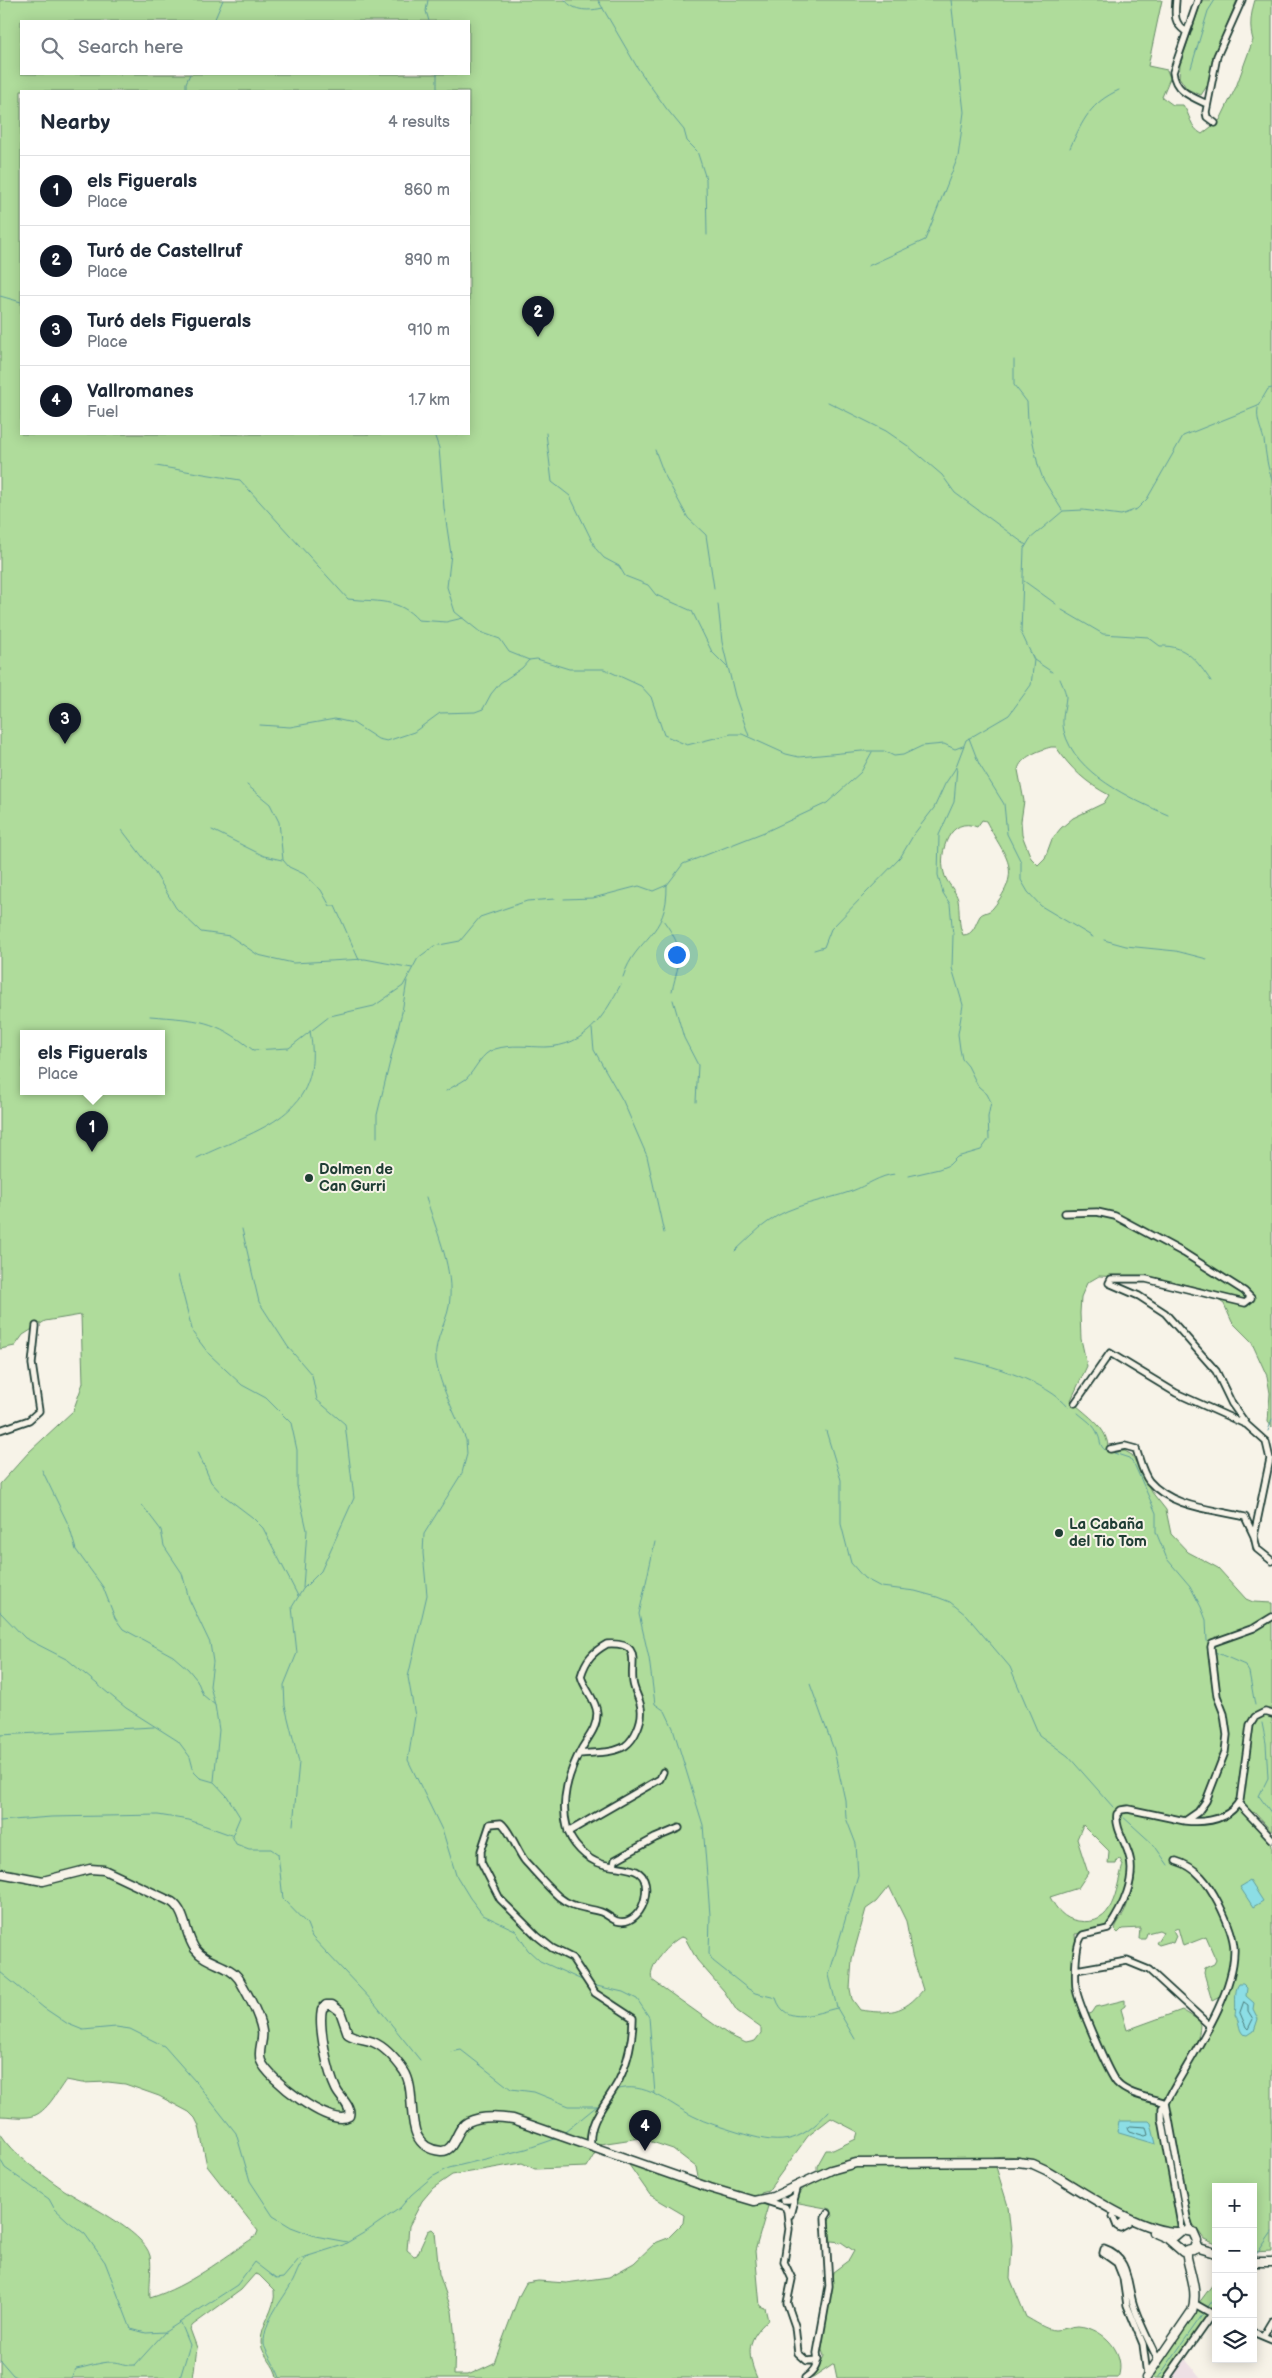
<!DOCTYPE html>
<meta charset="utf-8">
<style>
:root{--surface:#fff;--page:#f6f6f7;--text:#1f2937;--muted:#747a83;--line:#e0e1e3;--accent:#111827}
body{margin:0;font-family:"Balsamiq Sans",sans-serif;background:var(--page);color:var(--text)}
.controls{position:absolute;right:15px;bottom:15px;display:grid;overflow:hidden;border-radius:0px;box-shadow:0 2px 12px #0003}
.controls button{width:45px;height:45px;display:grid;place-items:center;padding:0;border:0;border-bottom:1px solid var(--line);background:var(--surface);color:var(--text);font:25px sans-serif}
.you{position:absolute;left:676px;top:954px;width:18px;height:18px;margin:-12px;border:4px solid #fff;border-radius:50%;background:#1a73e8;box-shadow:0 0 0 8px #1a73e833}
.badge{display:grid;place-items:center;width:32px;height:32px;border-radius:50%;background:var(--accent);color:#fff;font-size:16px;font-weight:700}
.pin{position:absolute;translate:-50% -41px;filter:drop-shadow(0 1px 2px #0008)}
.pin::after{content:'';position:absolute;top:26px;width:18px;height:15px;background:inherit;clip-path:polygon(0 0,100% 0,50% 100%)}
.popup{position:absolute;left:20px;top:1030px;width:145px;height:65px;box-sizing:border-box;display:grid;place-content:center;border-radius:0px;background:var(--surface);filter:drop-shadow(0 1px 4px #0005);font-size:16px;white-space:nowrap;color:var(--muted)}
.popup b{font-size:19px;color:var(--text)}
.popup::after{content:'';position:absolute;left:50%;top:100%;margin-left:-10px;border:10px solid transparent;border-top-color:var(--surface)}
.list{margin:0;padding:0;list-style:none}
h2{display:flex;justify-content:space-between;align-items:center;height:65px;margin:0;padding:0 20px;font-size:21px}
h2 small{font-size:16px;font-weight:400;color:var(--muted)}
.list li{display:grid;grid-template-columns:32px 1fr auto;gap:15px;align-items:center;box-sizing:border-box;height:70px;padding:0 20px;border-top:1px solid var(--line)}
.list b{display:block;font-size:19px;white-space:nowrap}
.list p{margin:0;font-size:16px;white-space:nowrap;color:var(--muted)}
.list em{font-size:16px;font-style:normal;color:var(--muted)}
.icon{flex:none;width:28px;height:28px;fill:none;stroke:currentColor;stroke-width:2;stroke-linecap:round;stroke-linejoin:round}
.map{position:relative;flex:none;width:1272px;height:2378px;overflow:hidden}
.search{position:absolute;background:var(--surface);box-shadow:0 2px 12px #0003;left:20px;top:20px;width:450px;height:55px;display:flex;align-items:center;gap:12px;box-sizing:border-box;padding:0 18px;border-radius:0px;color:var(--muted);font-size:19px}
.panel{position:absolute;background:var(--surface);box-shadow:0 2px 12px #0003;left:20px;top:90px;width:450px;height:345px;border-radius:0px}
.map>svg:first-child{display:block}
.built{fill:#eee0e5}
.green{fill:#afdc9b;stroke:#678c68;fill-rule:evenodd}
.water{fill:#8cdee5;stroke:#609e9e}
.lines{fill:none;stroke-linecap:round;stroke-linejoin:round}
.shore{stroke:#4b7d7b;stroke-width:1}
.stream{stroke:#609e9e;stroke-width:1}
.street-casing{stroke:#1f3d34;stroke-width:9}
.secondary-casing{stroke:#1f3d34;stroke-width:11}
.street{stroke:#f7f3e8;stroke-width:5.5}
.secondary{stroke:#f7f3e8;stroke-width:8}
.poi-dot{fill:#1f3d34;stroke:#f7f3e8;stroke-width:2}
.labels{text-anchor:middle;stroke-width:4;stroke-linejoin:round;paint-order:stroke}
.poi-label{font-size:15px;font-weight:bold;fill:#1f3d34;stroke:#f7f3e8;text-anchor:start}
</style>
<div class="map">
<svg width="1272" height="2378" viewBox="0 0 1272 2378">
<rect width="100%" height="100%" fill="#f7f3e8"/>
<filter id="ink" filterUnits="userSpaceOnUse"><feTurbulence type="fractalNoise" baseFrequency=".02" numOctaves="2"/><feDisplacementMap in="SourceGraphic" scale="10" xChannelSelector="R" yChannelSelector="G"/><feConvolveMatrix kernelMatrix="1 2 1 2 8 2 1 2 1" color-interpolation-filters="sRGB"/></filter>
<g filter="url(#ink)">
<!-- built -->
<path class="built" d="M1185 2359 1201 2378H1170Z"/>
<!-- green -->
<path class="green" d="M0 0H1162L1148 66 1167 70 1170 78 1162 97 1173 105H1183C1190 114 1190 128 1202 134L1220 120 1236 87 1253 40C1249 27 1251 13 1255 0H1272V1427L1268 1422 1270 1393 1267 1376 1251 1341 1232 1322 1224 1304 1201 1288 1155 1278 1099 1276 1087 1283 1081 1297 1080 1313 1081 1339 1087 1366 1071 1400C1084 1414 1106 1425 1108 1446L1116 1451H1125L1132 1455 1151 1491 1166 1510 1171 1534 1188 1552 1218 1568 1246 1599 1253 1602 1272 1603V1832L1254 1812 1246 1817 1272 1845V2251L1253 2252V2187H1216V2244L1204 2239 1194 2225 1190 2223 1170 2109V2103L1210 2027 1206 2025 1222 1996 1212 2001 1204 1973 1205 1968 1214 1964 1216 1960 1206 1937 1183 1946 1178 1928 1173 1930 1176 1936 1173 1943 1169 1942 1159 1945 1156 1943 1163 1932 1159 1930 1147 1933 1145 1939H1139L1140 1928 1122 1929 1118 1933 1115 1930C1116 1923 1121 1919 1124 1913 1129 1901 1134 1886 1135 1874H1129C1124 1889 1120 1918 1106 1927 1097 1933 1085 1933 1075 1934L1081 2017 1092 2013 1096 2007 1125 2000V2006L1121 2009 1127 2030 1182 2010 1200 2021C1201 2043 1185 2068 1173 2086 1169 2094 1162 2097 1159 2105L1179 2222 1178 2226C1150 2237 1075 2179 1048 2166 1031 2157 1012 2155 993 2157L1008 2206 1012 2245 1010 2278 1026 2317C1034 2321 1046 2330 1055 2330 1063 2330 1071 2326 1078 2326 1104 2328 1127 2353 1118 2378H837L834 2364 813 2378H809L819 2366 824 2356 821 2347 833 2272 849 2260 854 2251 841 2242 831 2241 828 2221 833 2216 831 2209 794 2202 804 2188 817 2181V2166L826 2150H833L856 2139 858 2132 831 2118 808 2136 768 2191 761 2193 764 2204 768 2206 755 2251 760 2306 765 2308 768 2320C747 2339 746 2352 757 2378H277C276 2365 262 2356 261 2343 260 2324 277 2309 274 2290L259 2275 255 2274 241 2290 193 2325 190 2329 197 2348 193 2378H0V2133C14 2155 39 2172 60 2187 79 2201 145 2231 150 2256 152 2267 149 2286 150 2298 189 2286 222 2259 256 2236L258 2231 207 2166 199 2126 195 2118 189 2112 159 2096 125 2084 108 2082 82 2083 66 2080C56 2093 45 2116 28 2117 19 2118 9 2116 0 2116V1484L29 1452 73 1411 83 1383 81 1315 45 1321 23 1335 15 1346 0 1349ZM21 21H469V74H21ZM21 91H469V434H21ZM1051 747H1056C1071 769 1086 783 1109 795L1104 803 1073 818 1061 828 1052 839 1045 858 1038 865 1031 858 1022 835 1021 821 1024 801 1018 770C1020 757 1040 750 1051 747ZM982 820 986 821C1005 858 1024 869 993 908 989 913 983 912 980 916 975 924 974 935 963 935 958 925 960 911 958 900 956 890 946 883 944 873 938 852 950 815 977 827ZM23 1033H161V1091H23ZM1083 1825 1109 1851 1108 1864H1116L1117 1860 1120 1859 1123 1865C1115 1890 1115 1927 1078 1921 1064 1919 1056 1909 1050 1897L1078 1888 1088 1873 1077 1839ZM889 1886 906 1921 912 1955 923 1990C903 2014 889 2014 860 2010L852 1999 850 1989 852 1959 866 1909 876 1902ZM681 1937 685 1938 697 1960 724 1991 737 2011 761 2028V2033L755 2041 746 2043 729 2035 652 1980C647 1966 669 1943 681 1937ZM640 2138 673 2149 696 2167 700 2187 627 2162 650 2195 684 2215 683 2223 668 2238 655 2243 634 2263 609 2277 566 2283 538 2281 526 2283 519 2296 494 2363 468 2375H454L455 2338 452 2311 439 2274 435 2232 432 2229 428 2231 417 2255 414 2256 407 2250 409 2226 422 2201 433 2188 452 2175 522 2163 535 2169 587 2167 600 2144Z
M1202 0H1237L1216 52 1207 86 1201 95 1187 89 1179 77 1180 65Z
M1216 2280V2310L1164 2378H1143Z"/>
<!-- water -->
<path class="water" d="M1250 1881 1263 1901 1253 1907 1240 1887Z
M1239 1984H1243L1247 1988 1246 1996 1254 2003 1253 2009 1258 2019 1254 2031 1248 2035 1243 2034C1238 2029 1240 2021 1235 2015 1237 2006 1233 1991 1239 1984Z
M1119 2121H1149L1151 2123 1156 2144 1119 2133 1117 2132Z"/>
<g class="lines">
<!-- shore -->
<path class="shore" d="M1244 2002 1248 2005V2011L1253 2019 1248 2029 1246 2027 1240 2013Z
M1130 2126 1146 2127 1148 2135 1145 2136 1129 2131 1127 2128Z"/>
<!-- stream -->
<path class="stream" d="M428 0 426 11 429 21
M565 0C574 12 590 11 603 8
M598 0 637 67 666 108 684 130 687 141 697 151 706 179 707 235
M214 21 223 0
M1191 68 1208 11 1215 0
M437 74V91
M186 91V83L190 74
M1070 148C1083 120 1090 103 1119 90
M868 266 925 240 958 157 964 112 951 0
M0 296 21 302
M1014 360V385L1027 402 1028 420 1038 465 1043 479 1062 510
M828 402 886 431 908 446 942 475 955 493 1026 545
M1258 408C1256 420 1261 428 1264 440 1266 454 1267 466 1272 480
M546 433 552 482 570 496 596 549 604 558 619 566 625 576 648 585 656 595 692 611 712 652 728 668
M434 434 439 448 444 508 451 554 447 587 455 612 480 632 500 639 509 652 529 660
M655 450 664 474 688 518 706 535 714 588
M156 466 240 480 348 599C376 602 399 598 418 620L446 622 463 618
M1024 581 1056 604
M718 604 722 642 735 696 749 736
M1062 610 1103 634 1148 637 1160 646C1186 645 1197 661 1211 681
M1034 660 1052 672
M1060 679C1062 684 1066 692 1066 697 1065 708 1061 719 1064 731 1075 774 1131 799 1168 815
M260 725 290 727 335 719 353 723 378 739 387 741 414 732 440 713 475 712 483 709 491 694 500 683 522 668 529 660 537 659 569 669H604L641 686 651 697 664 735 687 745 731 734H742L786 754 799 757 862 751H884L894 756 903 755 922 746 944 744 955 749 963 746
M969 738 979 764 1004 804 1007 834 1021 862V880L1028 892 1041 906 1093 937
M247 785 270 804 279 822 283 860 289 867 304 874 321 890 330 906H335L359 960
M122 830 155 873 176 908 201 932 230 936 258 955 293 963 365 959 412 968
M212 830 264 856 282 860
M564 899 593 898 639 886 653 891 667 885 683 864 767 831 827 803 861 772 872 752
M663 920C686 951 680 957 672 991
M1104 940 1126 946 1176 951 1207 959
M814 950 824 947 831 929 900 858 914 834 934 808 945 784 955 769 966 740 1009 715 1031 685 1034 660 1021 632 1024 549 1030 539 1063 511 1083 510 1121 515 1137 509 1147 499 1183 436 1258 406 1268 389 1272 388
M623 977C636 936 668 938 667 885
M673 1000 684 1038 698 1065 696 1102
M150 1016C199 1020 214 1019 253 1050L289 1048 330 1016 374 1006 403 986 418 958 434 946 460 941 480 917 527 901 555 899
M592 1029 594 1050 623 1101 647 1156 664 1233
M446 1091C452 1087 460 1083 466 1079 476 1069 481 1053 495 1049 511 1044 529 1047 545 1047 587 1046 604 1016 621 984
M377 1137V1115L402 1012 407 981
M197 1158C259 1128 326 1116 310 1031
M909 1176 939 1169 949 1165 957 1157 981 1150 989 1139 988 1117 991 1102 987 1094 978 1086 968 1066 962 1059 960 1049 958 1034 963 1005 952 968 953 935 950 904 943 893 938 875 939 835 954 802 957 767
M426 1197C435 1228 452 1264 450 1297 450 1319 433 1338 436 1361 440 1387 456 1415 466 1440L467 1454 462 1473 424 1534 423 1553 427 1595 408 1677 415 1716 408 1760 443 1832 456 1875 470 1898 483 1915 515 1930 528 1950 540 1961 584 1981
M242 1229 259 1302 288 1347 312 1375 317 1400 345 1424 354 1498 321 1571 303 1589 292 1607 297 1653 284 1685 285 1706 299 1762 293 1825
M735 1251C746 1241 756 1230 768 1222 791 1204 825 1201 852 1191 866 1186 880 1175 895 1174
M178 1275 193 1333 209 1354 242 1385 266 1398 291 1423 297 1450V1486L307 1530 303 1588
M956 1358C987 1363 1048 1382 1068 1407
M1078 1413C1086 1420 1095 1425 1098 1435 1101 1441 1099 1445 1105 1450
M826 1431 841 1480V1524L851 1563 864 1578 881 1587 915 1591 937 1597 950 1602 966 1615 1010 1667 1039 1735 1068 1756 1113 1807
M1268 1431 1272 1419
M198 1452 211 1482 223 1495 252 1517 263 1528 298 1596
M1114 1453 1129 1458 1135 1466 1156 1513V1532L1167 1559 1190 1586 1201 1607 1206 1620 1207 1641
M42 1470 69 1526 76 1550 103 1587 115 1618 123 1629 173 1656 188 1669 197 1680 203 1695 215 1705 219 1730 214 1781
M142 1505 161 1530 164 1546 182 1573 189 1599 210 1643 213 1662 210 1686 215 1705
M655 1542 639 1614 649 1658 655 1704 665 1711 673 1728 703 1825 710 1915 709 1954 713 1961 747 1988 755 1993 776 1998C785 2027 815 2013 837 2008
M0 1612 25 1638 68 1660 126 1708 178 1741 190 1757 194 1772 200 1778 214 1782 227 1796 240 1817 232 1836 236 1844 249 1849H271L278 1854 283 1899 307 1924 312 1937 375 2004 420 2060
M1215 1652 1245 1665 1249 1672 1255 1705
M810 1684 834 1750 845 1800 846 1818 856 1844 858 1876 829 1975 837 2008 855 2039
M1262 1723 1266 1743 1268 1778 1259 1796 1272 1814
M0 1735 154 1727
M1121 1815 1154 1845 1168 1865
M0 1821 51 1817 158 1815 189 1820 231 1835
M0 1972 44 2008 68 2024 83 2030 116 2027 130 2029 164 2046 195 2081 236 2133 250 2181 273 2216 291 2227 315 2236 347 2242
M592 1985 623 1992 637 1999 649 2017 655 2094
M451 2052 461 2050 511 2089 534 2092 569 2106H597
M616 2090C645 2080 669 2104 693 2116 706 2123 722 2127 737 2132 779 2145 798 2146 829 2111
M565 2132 597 2106
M0 2159 5 2168 49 2199 54 2208 68 2221 85 2234 105 2262 131 2329 146 2333 165 2332
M1254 2258 1272 2232
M1207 2308 1216 2296
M0 2360 13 2375 19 2378
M71 2378 76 2369C87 2367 100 2362 112 2362 120 2362 125 2366 135 2365L165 2332 237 2285 254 2262 276 2279 283 2278 299 2259 343 2245 367 2231 400 2208 411 2195 432 2177 449 2168 526 2149 555 2139
M180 2378 190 2345 181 2323
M280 2378C277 2368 264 2349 264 2344 264 2319 282 2302 293 2281 298 2271 299 2263 309 2256
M1158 2378 1205 2311"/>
<!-- street casing -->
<g class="street-casing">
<path id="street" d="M1176 0C1175 14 1173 22 1185 31
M1198 0 1173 72C1175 91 1190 96 1207 104
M1215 123 1207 117 1206 112 1217 56 1242 0
M1065 1213 1097 1212 1115 1216 1184 1253 1244 1291 1251 1298 1245 1303 1146 1279H1111L1109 1283 1139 1296 1165 1313 1216 1371 1232 1404 1247 1425 1266 1442 1270 1459 1254 1536 1257 1549 1272 1561
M1075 1403 1110 1353 1176 1393 1245 1424
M0 1430 29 1420 39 1411 32 1364 36 1326
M1110 1449 1125 1446 1136 1449C1140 1460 1142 1472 1149 1481 1172 1508 1214 1509 1245 1517L1254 1536
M579 1754C594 1752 612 1754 625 1746 635 1739 643 1720 641 1708 640 1699 634 1691 633 1682 630 1662 643 1642 607 1644 593 1652 586 1659 581 1676 584 1689 596 1699 597 1713 597 1728 589 1736 582 1748 569 1771 560 1800 567 1827 570 1843 587 1860 602 1864 623 1870 651 1863 645 1897 643 1910 632 1925 617 1921 611 1919 607 1914 601 1912 585 1907 572 1908 559 1897 547 1886 536 1873 525 1861 517 1851 509 1828 501 1823L490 1824 481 1851V1862L500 1899 537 1936 552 1948 572 1958 595 1993 633 2018C633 2038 628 2062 619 2080 608 2102 587 2120 591 2147
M1238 1803 1272 1839
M1185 1821C1206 1823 1229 1820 1240 1800L1250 1725 1255 1717 1265 1712 1272 1714
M568 1832 660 1779 663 1772
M1176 1861C1197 1867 1208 1883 1218 1902 1224 1914 1235 1938 1234 1952 1233 2000 1188 2060 1166 2103 1151 2098 1128 2095 1117 2083 1109 2075 1077 2000 1076 1988 1075 1976 1075 1942 1083 1935L1108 1929C1122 1909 1138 1877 1128 1852 1124 1840 1115 1827 1117 1814L1121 1810 1128 1809 1185 1821 1198 1812 1206 1801 1225 1752 1227 1735 1224 1714 1217 1696 1211 1647 1212 1643 1254 1628 1272 1617
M614 1866 615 1860 655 1838 679 1828
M1076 1970 1127 1961 1149 1970 1209 2025
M763 2200 785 2207 787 2211 789 2229 784 2262 792 2279 787 2303 795 2326 798 2353 807 2361 818 2360
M783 2200H789L794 2197
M790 2215 798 2185
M1113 2216 1117 2226
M1117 2226 1128 2217
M1117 2226 1120 2228 1129 2223
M1182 2230 1162 2119V2108L1166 2103 1187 2218 1191 2231
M1195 2304 1216 2316
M1253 2332 1272 2340
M1263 2336 1272 2321
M1147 2375 1143 2344 1127 2305 1123 2278 1117 2263 1103 2253 1104 2249C1132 2258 1126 2288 1135 2309 1141 2326 1150 2343 1158 2360
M805 2378C814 2372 819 2364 817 2353L829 2286 825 2218 828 2213
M1167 2378 1212 2314"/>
</g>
<!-- secondary casing -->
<g class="secondary-casing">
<path id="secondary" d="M0 1873 43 1881 90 1869 104 1870 172 1902C186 1912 185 1935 195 1949 206 1964 229 1964 239 1979 246 1991 260 2017 262 2031 264 2041 257 2051 261 2061 268 2079 330 2128 349 2116 352 2106 340 2098 336 2089 328 2073 318 2027 322 2009L326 2005H332L340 2011 348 2034C356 2039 365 2039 373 2042 385 2047 397 2061 404 2071 420 2095 399 2147 441 2151 456 2152 455 2128 468 2122 480 2116 500 2117 513 2119L710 2188 754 2201 773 2197 831 2170 856 2163 1018 2162 1033 2164 1046 2170C1079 2189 1140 2233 1178 2232
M1153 2232 1167 2238 1183 2252 1199 2248 1216 2253
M1175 2236 1182 2230 1193 2232 1197 2241 1193 2250
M1253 2262H1272
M1146 2378 1192 2311C1199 2291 1189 2272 1186 2252"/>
</g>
<!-- street -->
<use href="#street" class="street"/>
<!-- secondary -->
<use href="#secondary" class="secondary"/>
</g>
</g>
<!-- markers -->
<g class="poi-dot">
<circle cx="309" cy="1178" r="5"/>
<circle cx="1059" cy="1533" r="5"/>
</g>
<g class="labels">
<!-- poi labels -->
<g class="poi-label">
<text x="319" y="1174">Dolmen de<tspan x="319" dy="17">Can Gurri</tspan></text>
<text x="1069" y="1529">La Cabaña<tspan x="1069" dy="17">del Tio Tom</tspan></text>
</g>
</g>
</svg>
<div class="controls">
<button>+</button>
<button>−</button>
<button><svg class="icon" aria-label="locate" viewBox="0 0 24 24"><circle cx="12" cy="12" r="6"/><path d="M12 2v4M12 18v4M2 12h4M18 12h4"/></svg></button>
<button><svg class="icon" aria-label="layers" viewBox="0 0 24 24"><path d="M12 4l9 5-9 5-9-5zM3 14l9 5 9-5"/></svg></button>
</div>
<div class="you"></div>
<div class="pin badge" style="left:92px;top:1152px">1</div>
<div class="popup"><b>els Figuerals</b>Place</div>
<div class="pin badge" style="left:538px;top:337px">2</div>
<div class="pin badge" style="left:65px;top:744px">3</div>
<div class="pin badge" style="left:645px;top:2151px">4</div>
<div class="search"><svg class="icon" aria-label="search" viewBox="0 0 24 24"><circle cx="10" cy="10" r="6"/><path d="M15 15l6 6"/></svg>Search here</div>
<section class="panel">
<h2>Nearby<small>4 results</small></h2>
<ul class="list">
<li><span class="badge">1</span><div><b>els Figuerals</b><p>Place</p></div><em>860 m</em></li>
<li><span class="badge">2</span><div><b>Turó de Castellruf</b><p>Place</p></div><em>890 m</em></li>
<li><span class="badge">3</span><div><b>Turó dels Figuerals</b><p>Place</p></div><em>910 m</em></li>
<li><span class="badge">4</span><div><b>Vallromanes</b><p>Fuel</p></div><em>1.7 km</em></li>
</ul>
</section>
</div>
